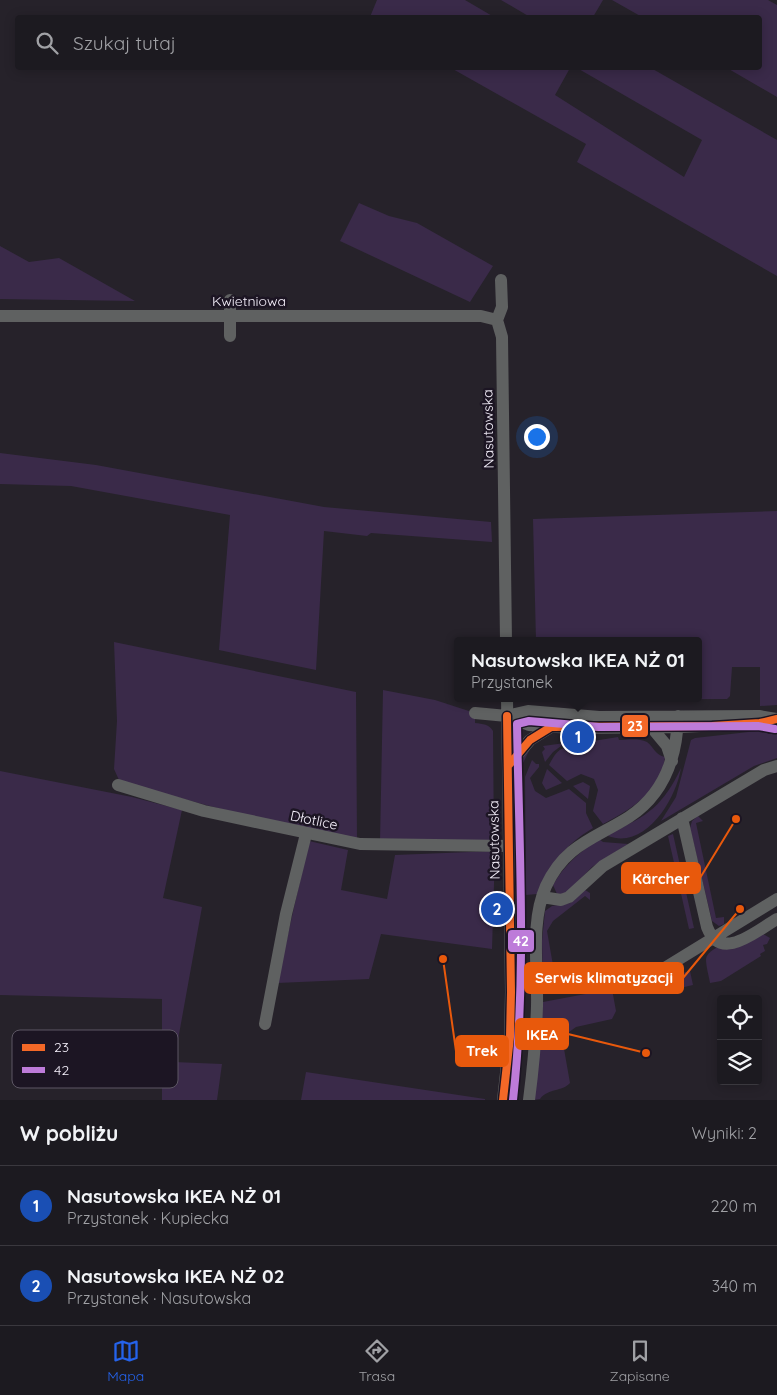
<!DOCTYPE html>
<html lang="pl">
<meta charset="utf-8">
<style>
:root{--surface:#1c1a20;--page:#29272d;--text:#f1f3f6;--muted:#a0a1a5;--line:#3a383e;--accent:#2563eb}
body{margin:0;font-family:Quicksand,sans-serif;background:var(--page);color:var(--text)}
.controls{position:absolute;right:15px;bottom:15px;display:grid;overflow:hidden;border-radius:5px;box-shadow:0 2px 12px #0003}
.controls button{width:45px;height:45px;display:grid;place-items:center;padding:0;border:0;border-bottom:1px solid var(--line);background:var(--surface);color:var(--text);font:25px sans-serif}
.you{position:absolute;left:536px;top:436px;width:18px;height:18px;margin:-12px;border:4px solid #fff;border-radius:50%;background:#1a73e8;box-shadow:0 0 0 8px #1a73e833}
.badge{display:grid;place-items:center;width:32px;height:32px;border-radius:50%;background:var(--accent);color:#fff;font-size:16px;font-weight:700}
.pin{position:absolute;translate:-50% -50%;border:2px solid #fff;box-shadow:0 1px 5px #0006}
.popup{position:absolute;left:454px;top:637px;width:248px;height:65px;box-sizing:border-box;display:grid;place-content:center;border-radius:5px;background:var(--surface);filter:drop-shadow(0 1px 4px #0005);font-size:16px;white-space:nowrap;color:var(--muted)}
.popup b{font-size:19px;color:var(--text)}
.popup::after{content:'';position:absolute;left:50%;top:100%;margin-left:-10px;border:10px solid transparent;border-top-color:var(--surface)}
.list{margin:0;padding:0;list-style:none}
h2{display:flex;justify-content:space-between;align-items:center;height:65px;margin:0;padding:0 20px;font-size:21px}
h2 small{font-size:16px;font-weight:400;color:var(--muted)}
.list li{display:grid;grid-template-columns:32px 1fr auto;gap:15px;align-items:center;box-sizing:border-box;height:80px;padding:0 20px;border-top:1px solid var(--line)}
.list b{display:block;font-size:19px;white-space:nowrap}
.list p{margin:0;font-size:16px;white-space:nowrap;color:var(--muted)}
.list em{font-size:16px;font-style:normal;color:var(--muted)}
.icon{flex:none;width:28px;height:28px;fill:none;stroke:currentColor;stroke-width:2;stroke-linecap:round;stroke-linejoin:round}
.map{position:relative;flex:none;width:777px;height:1100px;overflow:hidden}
.search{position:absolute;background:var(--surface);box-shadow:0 2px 12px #0003;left:15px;right:15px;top:15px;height:55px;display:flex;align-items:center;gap:12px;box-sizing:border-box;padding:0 18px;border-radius:5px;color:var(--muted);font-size:19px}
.sheet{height:225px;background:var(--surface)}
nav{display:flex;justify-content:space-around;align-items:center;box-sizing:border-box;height:70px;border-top:1px solid var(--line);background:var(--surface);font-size:14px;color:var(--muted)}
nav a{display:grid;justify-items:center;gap:2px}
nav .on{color:var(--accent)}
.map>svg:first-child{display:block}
.green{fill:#3a2a49}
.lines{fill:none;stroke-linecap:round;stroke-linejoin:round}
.minor{stroke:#5f6161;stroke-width:12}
.bus-1-casing{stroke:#1c1523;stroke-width:11}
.bus-2-casing{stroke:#1c1523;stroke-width:11}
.bus-1{stroke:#f36827;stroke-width:8}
.bus-2{stroke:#bd7bd9;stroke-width:8}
.labels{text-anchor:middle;stroke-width:5;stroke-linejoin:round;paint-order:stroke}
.street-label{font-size:14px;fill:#f5f0fb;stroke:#1c1523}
.key{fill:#1c1523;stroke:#5d5764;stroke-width:1}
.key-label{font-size:14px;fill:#f5f0fb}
.leader{fill:none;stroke:#e8590c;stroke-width:2}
.callout-dot{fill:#e8590c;stroke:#1c1523;stroke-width:2}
.callout{fill:#e8590c;stroke:#e8590c;stroke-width:2}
.callout-label{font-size:15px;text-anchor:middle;font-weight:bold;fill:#fff}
.line-badge{stroke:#1c1523;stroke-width:2}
.badge-label{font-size:14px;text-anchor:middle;font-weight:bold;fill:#fff}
</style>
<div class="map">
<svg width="777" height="1100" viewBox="0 0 777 1100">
<rect width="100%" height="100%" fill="#26222a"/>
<!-- green -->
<path class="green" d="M377 0H465L494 17H370Z
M501 0H603L593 17H530Z
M612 0H768L777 5V97L727 68H760V18L642 17Z
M451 68H570L555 95 684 177 702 140 577 68H651L777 140V276L577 162 586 144Z
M359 203 389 216 417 223 493 266 470 302 340 241Z
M0 246 29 262 59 258 135 301 0 299Z
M0 453 96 465 324 507 491 522 492 542 371 533 367 536 324 531 316 670 219 650 230 515 71 486 0 484Z
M777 511V705L760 706V667H732L730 696 727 699 536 700 698 698V641H536L533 519Z
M114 642 356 692 357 840 251 817 131 785 119 780 114 769 117 721Z
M383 690 435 700 475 713V723C483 724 489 724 493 731L494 846 380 842Z
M766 730 768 734H777V758L754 766 661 821 676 797 691 740 695 738Z
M618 737 619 740C627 740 639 738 647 742 654 747 655 755 665 757 662 791 630 810 603 824L593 811 598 790 594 779 581 774 567 781 549 765C554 756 558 747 570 747V743H581Z
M565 743 553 752 545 762 542 752 545 749 543 746Z
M530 749 519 771 518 782 521 981 519 1035 511 1100H509L518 998 516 775 519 762Z
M532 760 536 764H539V767L530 778 535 791 546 798 569 789 586 803V813L593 828C563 846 552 864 537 894L526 895 525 777Z
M681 768C676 799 646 850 608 836L611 832C648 817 664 804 681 768Z
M547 769 562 783 546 790 542 783Z
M0 771 132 797 182 810 163 898 202 907 174 1062 222 1064 217 1100H162V999L0 995Z
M583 782 590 786 588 799 573 786Z
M698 816 703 821 696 823 716 918 724 917V924L719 926 712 921 690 828 692 821Z
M673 834 694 928 689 929 668 836Z
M599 839 603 842 628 844 592 867 566 894H557L553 885C565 864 580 852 599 839Z
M309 841 348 850 341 890 387 899 395 855 495 851 492 949 381 934 369 979 277 983Z
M585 890 590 893V900L585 896 553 921 547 931 557 988 564 987 562 991 546 993 543 990 542 941 545 911 552 906 570 903Z
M763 934 770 938 767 944 763 945 765 951 760 954 761 956 721 981 710 983C709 976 706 967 706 959 708 944 750 937 763 934Z
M690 971 693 985 680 988 677 974Z
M660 976 665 979 664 982 633 987 634 984Z
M612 989 616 1011 612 1019 576 1027 565 1035 564 1049 570 1083C562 1092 548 1088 540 1099L534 1100 543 1002Z
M306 1072 485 1099V1100H301Z"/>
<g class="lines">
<!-- minor -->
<path class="minor" d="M501 280 502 307 497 320 502 337 506 641
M0 316H481L497 320
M230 336V300
M475 713 507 716 528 711 599 717 759 716 777 719
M507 716 529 725 571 728 678 727 745 724
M652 728 667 746 672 761
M508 766 530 740 551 727
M118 785 204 811 360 844 509 846
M682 818 707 927C721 963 756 931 777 919
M542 897 561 900 569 897 603 866 764 770 777 766
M658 972 777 899
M265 1024 286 914 306 834
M503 1100 510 1037 511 992 507 698
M529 1100C533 1069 536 1037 537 1006 538 967 530 922 546 886 565 845 594 839 629 817 664 794 677 757 678 716"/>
<!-- bus-1 casing -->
<g class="bus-1-casing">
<path id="bus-1" d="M508 766 530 740 551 727 712 726 760 723 777 719
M503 1100 510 1037 511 992 507 716"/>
</g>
<!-- bus-2 casing -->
<g class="bus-2-casing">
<path id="bus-2" d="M513 1100C527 975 519 849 517 724L529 721 599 727 758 726 775 729"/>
</g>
<!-- bus-1 -->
<use href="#bus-1" class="bus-1"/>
<!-- bus-2 -->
<use href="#bus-2" class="bus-2"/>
</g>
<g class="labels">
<!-- street labels -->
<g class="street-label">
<text x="249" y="306">Kwietniowa</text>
<text transform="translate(488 429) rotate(-91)" y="5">Nasutowska</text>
<text transform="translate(314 820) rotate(12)" y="5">Dłotlice</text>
<text transform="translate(494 840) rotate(-91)" y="5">Nasutowska</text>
</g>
</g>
<!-- legend -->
<rect x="12" y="1030" width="166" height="58" rx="8" class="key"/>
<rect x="22" y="1044" width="23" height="7" fill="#f36827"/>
<rect x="22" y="1067" width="23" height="6" fill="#bd7bd9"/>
<g class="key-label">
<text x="54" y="1052">23</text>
<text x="54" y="1075">42</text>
</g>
<!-- callouts -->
<path class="leader" d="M736 819L700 878M740 909L683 978M646 1053L568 1034M443 959L456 1051"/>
<g class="callout-dot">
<circle cx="736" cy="819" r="5"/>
<circle cx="740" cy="909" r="5"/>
<circle cx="646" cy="1053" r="5"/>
<circle cx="443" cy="959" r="5"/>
</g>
<g class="callout">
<rect x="622" y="863" width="78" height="30" rx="5"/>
<rect x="525" y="963" width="158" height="30" rx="5"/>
<rect x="516" y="1019" width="52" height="30" rx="5"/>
<rect x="456" y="1036" width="52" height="30" rx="5"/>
</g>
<g class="callout-label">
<text x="661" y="884">Kärcher</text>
<text x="604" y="983">Serwis klimatyzacji</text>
<text x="542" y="1040">IKEA</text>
<text x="482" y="1056">Trek</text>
</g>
<g class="line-badge">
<rect x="621" y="714" width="28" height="24" rx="5" fill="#f36827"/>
<rect x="507" y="929" width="28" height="24" rx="5" fill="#bd7bd9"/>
</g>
<g class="badge-label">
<text x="635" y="731">23</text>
<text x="521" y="946">42</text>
</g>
</svg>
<div class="controls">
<button><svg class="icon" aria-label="locate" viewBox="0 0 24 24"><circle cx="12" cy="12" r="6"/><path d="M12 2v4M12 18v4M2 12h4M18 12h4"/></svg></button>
<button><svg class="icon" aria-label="layers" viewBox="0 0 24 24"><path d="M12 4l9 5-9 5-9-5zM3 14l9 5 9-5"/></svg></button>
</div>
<div class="you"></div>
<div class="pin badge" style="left:578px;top:737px;background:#1a4fb4">1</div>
<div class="popup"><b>Nasutowska IKEA NŻ 01</b>Przystanek</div>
<div class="pin badge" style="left:497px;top:909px;background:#1a4fb4">2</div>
<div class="search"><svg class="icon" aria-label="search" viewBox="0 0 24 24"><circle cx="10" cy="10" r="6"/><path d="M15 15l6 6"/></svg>Szukaj tutaj</div>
</div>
<section class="sheet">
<h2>W pobliżu<small>Wyniki: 2</small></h2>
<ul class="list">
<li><span class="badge" style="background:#1a4fb4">1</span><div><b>Nasutowska IKEA NŻ 01</b><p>Przystanek · Kupiecka</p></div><em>220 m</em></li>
<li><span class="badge" style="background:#1a4fb4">2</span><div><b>Nasutowska IKEA NŻ 02</b><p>Przystanek · Nasutowska</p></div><em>340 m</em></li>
</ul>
</section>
<nav>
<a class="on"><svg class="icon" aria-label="map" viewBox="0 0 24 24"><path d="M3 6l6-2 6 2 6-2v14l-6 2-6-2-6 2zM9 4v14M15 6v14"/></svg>Mapa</a>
<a><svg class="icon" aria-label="directions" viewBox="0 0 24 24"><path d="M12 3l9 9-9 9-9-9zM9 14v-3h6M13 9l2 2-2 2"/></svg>Trasa</a>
<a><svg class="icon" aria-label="saved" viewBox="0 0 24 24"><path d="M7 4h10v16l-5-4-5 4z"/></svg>Zapisane</a>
</nav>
